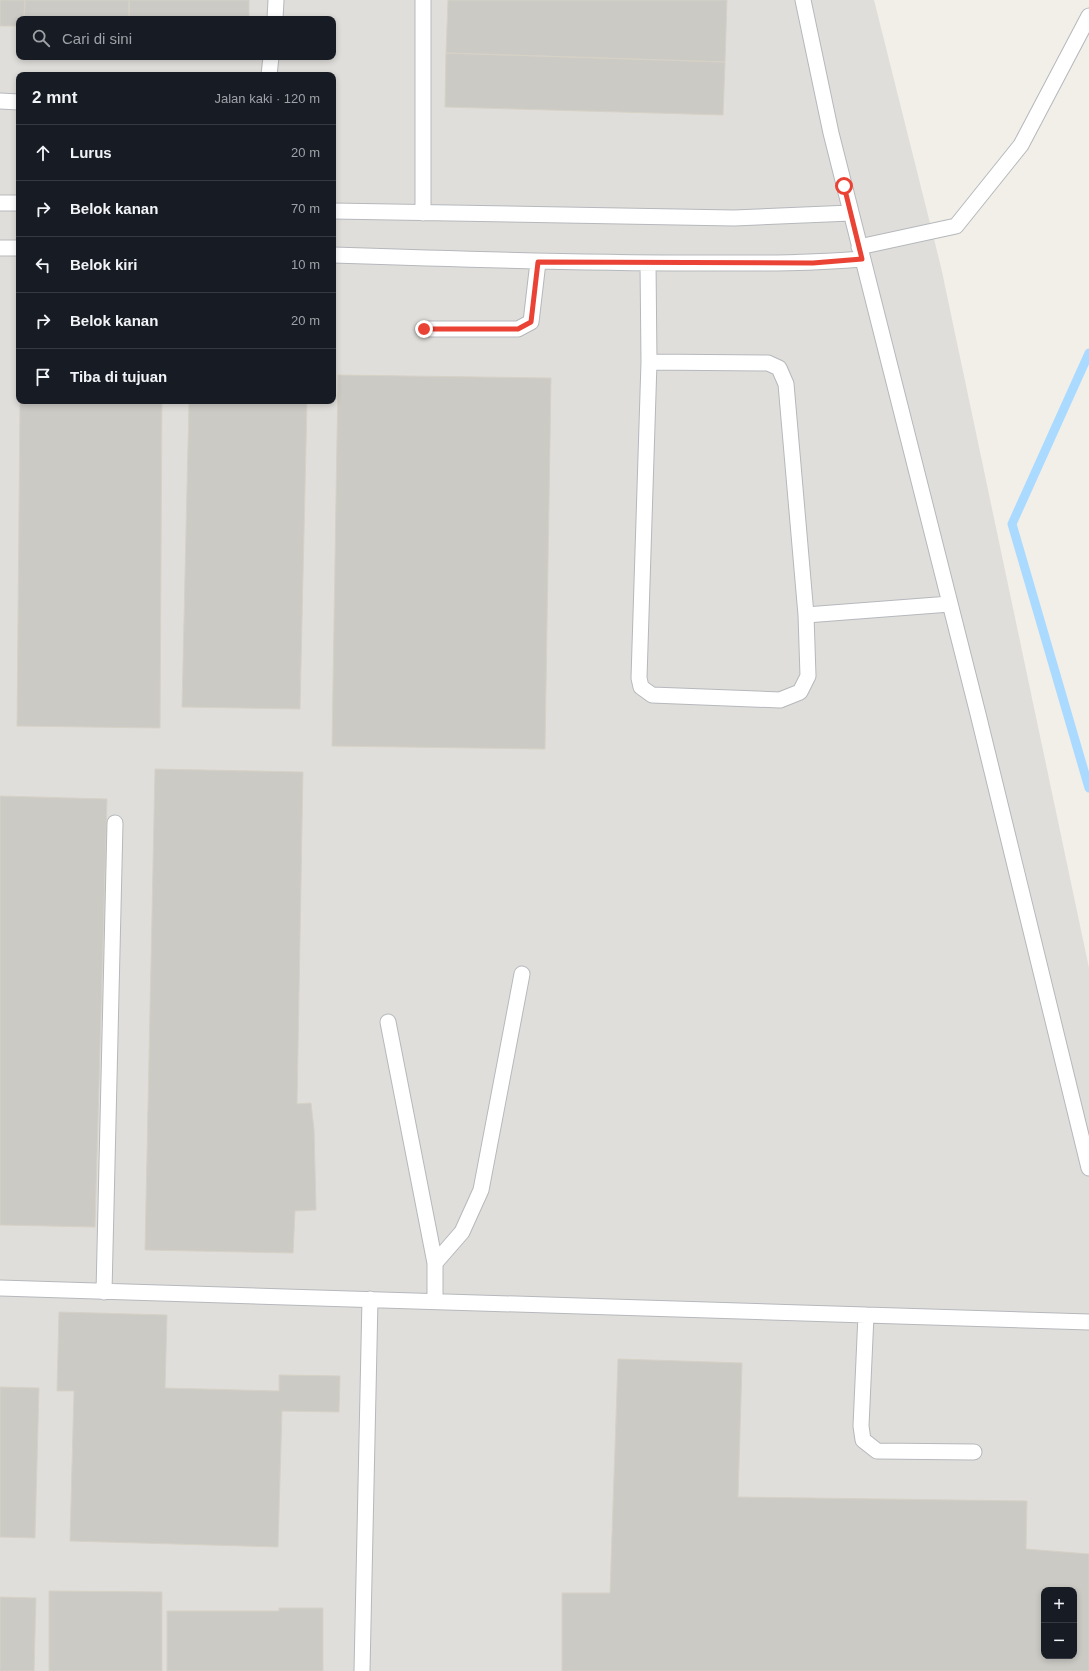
<!DOCTYPE html>
<html lang="id">
<meta charset="utf-8">
<style>
:root{--surface:#171b24;--page:#20242c;--text:#f1f3f6;--muted:#9ea1a6;--line:#363941}
body{margin:0;font-family:Arial,sans-serif;background:var(--page);color:var(--text)}
.controls{position:absolute;right:12px;bottom:12px;display:grid;overflow:hidden;border-radius:8px;box-shadow:0 2px 6px #0003}
.controls button{width:36px;height:36px;display:grid;place-items:center;padding:0;border:0;border-bottom:1px solid var(--line);background:var(--surface);color:var(--text);font:20px sans-serif}
.stop{position:absolute;width:12px;height:12px;margin:-9px;border:3px solid #ea4335;border-radius:50%;background:#fff}
.stop.end{background:#ea4335;border-color:#fff;box-shadow:0 1px 4px #0008}
.list{margin:0;padding:0;list-style:none}
h2{display:flex;justify-content:space-between;align-items:center;height:52px;margin:0;padding:0 16px;font-size:17px}
h2 small{font-size:13px;font-weight:400;color:var(--muted)}
.list li{display:grid;grid-template-columns:26px 1fr auto;gap:12px;align-items:center;box-sizing:border-box;height:56px;padding:0 16px;border-top:1px solid var(--line)}
.list b{display:block;font-size:15px;white-space:nowrap}
.list em{font-size:13px;font-style:normal;color:var(--muted)}
.icon{flex:none;width:22px;height:22px;fill:none;stroke:currentColor;stroke-width:2;stroke-linecap:round;stroke-linejoin:round}
.map{position:relative;flex:none;width:1089px;height:1671px;overflow:hidden}
.search{position:absolute;background:var(--surface);box-shadow:0 2px 6px #0003;left:16px;top:16px;width:320px;height:44px;display:flex;align-items:center;gap:10px;box-sizing:border-box;padding:0 14px;border-radius:8px;color:var(--muted);font-size:15px}
.panel{position:absolute;background:var(--surface);box-shadow:0 2px 6px #0003;left:16px;top:72px;width:320px;height:332px;border-radius:8px}
.map>svg:first-child{display:block}
.industrial{fill:#e0deda;fill-rule:evenodd}
.lines{fill:none;stroke-linecap:round;stroke-linejoin:round}
.stream{stroke:#aadaff;stroke-width:9}
.building{fill:#cccac5;stroke:#d6d1c6;fill-rule:evenodd}
.service-casing{stroke:#b5b8bc;stroke-width:17}
.service{stroke:#fff;stroke-width:15}
.route{stroke:#ea4335;stroke-width:5}
</style>
<div class="map">
<svg width="1089" height="1671" viewBox="0 0 1089 1671">
<rect width="100%" height="100%" fill="#f1efe8"/>
<!-- industrial -->
<path class="industrial" d="M0 0H874L941 267 1089 968V1671H0ZM19 19H333V57H19ZM19 75H333V401H19ZM1044 1590H1074V1656H1044Z"/>
<g class="lines">
<!-- stream -->
<path class="stream" d="M1089 353 1012 524 1089 788"/>
</g>
<!-- building -->
<path class="building" d="M0 0H25L24 19H19V26H0Z
M25 0H129V19H24Z
M129 0H249V19H129Z
M448 0H727L725 62 446 53Z
M446 53 725 62 723 115 445 107Z
M338 375 551 378 545 749 332 746Z
M20 401H162L160 728 17 726Z
M189 401H307L300 709 182 707Z
M155 769 303 772 297 1104 311 1103 314 1130 316 1210 295 1211 293 1253 145 1250Z
M0 796 107 799 95 1227 0 1225Z
M59 1312 167 1315 165 1388 279 1391V1375L340 1376 339 1412 282 1411 278 1547 70 1541 74 1391H57Z
M618 1359 742 1363 738 1497 1027 1501 1026 1549 1089 1554V1671H562V1593H610ZM1044 1590H1074V1656H1044Z
M0 1387 39 1388 35 1538 0 1537Z
M49 1591 162 1592V1671H49Z
M0 1597 36 1598 34 1671H0Z
M279 1608H323V1671H167V1611H279Z"/>
<g class="lines">
<!-- service casing -->
<g class="service-casing">
<path id="service" d="M423 0V213
M803 0 831 133 978 714 1089 1168
M275 19 276 0
M269 75 271 57
M0 101 19 102
M0 203H19
M333 211 734 218 851 213
M859 247 956 226 1021 145 1089 16
M0 248H19
M333 255C452 259 571 263 690 263 748 263 805 264 862 259
M648 263 649 362 768 363 779 368 786 384 806 615 950 604
M423 329H518L531 322 538 262
M649 362 639 678 641 687 652 695 780 700 800 692 808 676 806 615
M388 1022 435 1263V1301
M435 1263 462 1232 481 1190 522 974
M0 1288 1089 1322
M104 1292 115 823
M866 1315 861 1426 863 1440 877 1451 974 1452
M362 1671 370 1299"/>
</g>
<!-- service -->
<use href="#service" class="service"/>
</g>
<g class="lines">
<!-- route -->
<path class="route" d="M424 329H518L531 322 538 262 813 263 862 259 844 186"/>
</g>
</svg>
<div class="controls">
<button>+</button>
<button>−</button>
</div>
<div class="stop" style="left:844px;top:186px"></div>
<div class="stop end" style="left:424px;top:329px"></div>
<div class="search"><svg class="icon" aria-label="search" viewBox="0 0 24 24"><circle cx="10" cy="10" r="6"/><path d="M15 15l6 6"/></svg>Cari di sini</div>
<section class="panel">
<h2>2 mnt<small>Jalan kaki · 120 m</small></h2>
<ul class="list">
<li><svg class="icon" aria-label="ahead" viewBox="0 0 24 24"><path d="M12 20V5M6 11l6-6 6 6"/></svg><div><b>Lurus</b></div><em>20 m</em></li>
<li><svg class="icon" aria-label="right" viewBox="0 0 24 24"><path d="M7 20v-9h11M14 6l5 5-5 5"/></svg><div><b>Belok kanan</b></div><em>70 m</em></li>
<li><svg class="icon" aria-label="left" viewBox="0 0 24 24"><path d="M17 20v-9H6M10 6l-5 5 5 5"/></svg><div><b>Belok kiri</b></div><em>10 m</em></li>
<li><svg class="icon" aria-label="right" viewBox="0 0 24 24"><path d="M7 20v-9h11M14 6l5 5-5 5"/></svg><div><b>Belok kanan</b></div><em>20 m</em></li>
<li><svg class="icon" aria-label="arrive" viewBox="0 0 24 24"><path d="M6 21V4h12l-3 4 3 4H6"/></svg><div><b>Tiba di tujuan</b></div></li>
</ul>
</section>
</div>
